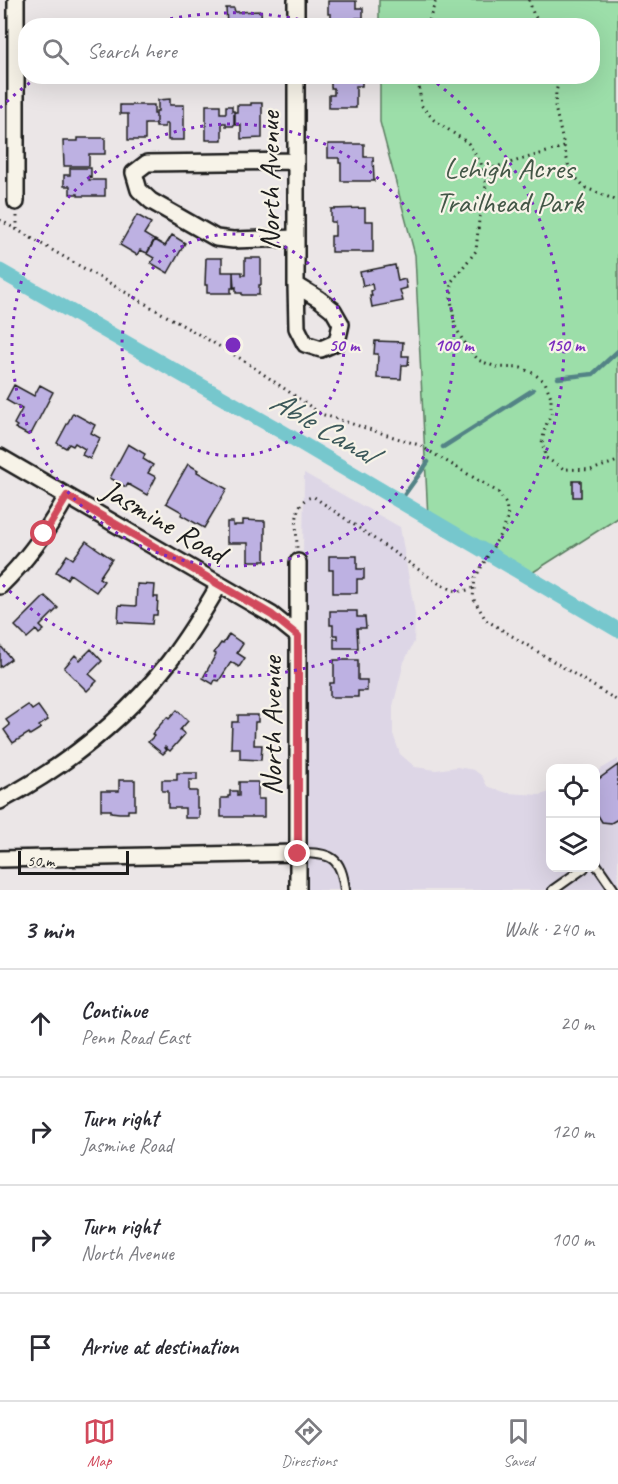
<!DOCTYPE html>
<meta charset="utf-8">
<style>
:root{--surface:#fff;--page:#f2f2f3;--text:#2b2b33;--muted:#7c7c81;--line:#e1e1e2;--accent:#d1495b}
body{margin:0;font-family:Caveat,sans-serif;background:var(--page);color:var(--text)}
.controls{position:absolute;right:18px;bottom:18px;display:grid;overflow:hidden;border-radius:12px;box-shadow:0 6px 24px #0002}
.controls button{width:54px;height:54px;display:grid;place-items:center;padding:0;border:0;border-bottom:2px solid var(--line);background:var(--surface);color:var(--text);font:30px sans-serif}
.scale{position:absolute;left:18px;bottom:15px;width:111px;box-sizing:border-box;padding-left:6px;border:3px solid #1c1c1c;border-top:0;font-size:16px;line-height:21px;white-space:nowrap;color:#1c1c1c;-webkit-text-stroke:4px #f7f3e8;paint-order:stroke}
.stop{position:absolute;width:18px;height:18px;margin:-14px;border:4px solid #d1495b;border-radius:50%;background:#fff}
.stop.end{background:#d1495b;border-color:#fff;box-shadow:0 2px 6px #0008}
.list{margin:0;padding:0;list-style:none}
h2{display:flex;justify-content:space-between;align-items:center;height:78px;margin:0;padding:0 24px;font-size:26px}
h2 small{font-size:20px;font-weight:400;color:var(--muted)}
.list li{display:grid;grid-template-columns:39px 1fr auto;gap:18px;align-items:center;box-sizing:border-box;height:108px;padding:0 24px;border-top:2px solid var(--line)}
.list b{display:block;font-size:22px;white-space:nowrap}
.list p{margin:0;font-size:20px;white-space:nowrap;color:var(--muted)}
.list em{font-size:20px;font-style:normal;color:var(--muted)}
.icon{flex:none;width:33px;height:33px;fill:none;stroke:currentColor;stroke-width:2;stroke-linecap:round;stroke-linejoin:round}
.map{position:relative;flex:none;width:618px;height:890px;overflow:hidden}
.search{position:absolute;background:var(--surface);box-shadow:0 6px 24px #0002;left:18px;right:18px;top:18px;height:66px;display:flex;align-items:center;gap:15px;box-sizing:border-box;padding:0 21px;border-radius:24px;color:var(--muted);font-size:22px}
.sheet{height:510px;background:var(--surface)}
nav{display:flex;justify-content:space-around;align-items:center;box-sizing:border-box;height:84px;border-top:2px solid var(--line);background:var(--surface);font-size:16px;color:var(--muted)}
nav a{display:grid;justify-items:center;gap:3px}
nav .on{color:var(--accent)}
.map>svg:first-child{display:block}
.built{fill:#ddd6e6}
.park{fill:#9cdea9;stroke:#5c7d62;stroke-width:1.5}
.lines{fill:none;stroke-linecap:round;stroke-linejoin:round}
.stream{stroke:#528386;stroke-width:4.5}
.canal{stroke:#76c7cd;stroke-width:15}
.building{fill:#bdb1e2;stroke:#1c1c1c;stroke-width:1.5}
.lane-casing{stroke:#1c1c1c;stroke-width:12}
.street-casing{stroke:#1c1c1c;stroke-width:20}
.path{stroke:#1c1c1c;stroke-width:3;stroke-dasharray:1.5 4.5;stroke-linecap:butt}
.lane{stroke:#f7f3e8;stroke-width:8}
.street{stroke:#f7f3e8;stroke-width:15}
.route{stroke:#d1495b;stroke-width:8}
.ring{fill:none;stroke:#7b2cbf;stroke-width:3;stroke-dasharray:3 6}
.labels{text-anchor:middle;stroke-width:4.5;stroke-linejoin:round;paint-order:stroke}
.park-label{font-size:30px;fill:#425646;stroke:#f7f3e8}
.street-label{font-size:30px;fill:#1c1c1c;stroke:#f7f3e8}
.water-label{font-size:32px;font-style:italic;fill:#3c585a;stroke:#f7f3e8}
.centre{fill:#7b2cbf;stroke:#f7f3e8;stroke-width:3}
.ring-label{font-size:18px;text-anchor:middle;font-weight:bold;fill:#7b2cbf;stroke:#f7f3e8;stroke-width:4.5;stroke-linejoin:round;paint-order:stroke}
</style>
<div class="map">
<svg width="618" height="890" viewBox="0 0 618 890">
<rect width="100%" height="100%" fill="#ebe6e7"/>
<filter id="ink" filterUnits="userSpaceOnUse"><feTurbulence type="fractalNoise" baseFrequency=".0167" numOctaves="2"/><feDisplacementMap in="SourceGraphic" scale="12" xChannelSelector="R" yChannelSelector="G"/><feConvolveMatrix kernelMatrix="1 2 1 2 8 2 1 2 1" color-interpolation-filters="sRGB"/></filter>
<g filter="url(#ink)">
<!-- built -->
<path class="built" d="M304 473 400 527 415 614 414 642 404 662 393 706V734L400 754 415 767 436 770 457 767 474 770 482 776 487 786 507 793 540 795 550 792V868H596V772L618 759V890H299Z"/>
<!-- park -->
<path class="park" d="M379 0H616L618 3V518L527 576 428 518 415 255 380 122V77L592 76V26L379 25Z"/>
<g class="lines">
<!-- stream -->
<path class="stream" d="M558 378 593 374 618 351
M443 447 533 390
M400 501 428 462"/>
<!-- canal -->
<path class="canal" d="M0 271 279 430 618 630"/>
</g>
<!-- building -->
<path class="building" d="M328 1H356V8H363V18H356V26L331 25V14H328Z
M226 8H234L235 12 261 11 262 26H227Z
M334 76H362V86H356V108H329V95H334V88H331V82L334 81Z
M170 99V105H184V140H168V124H165V127H156V111H158V100Z
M251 103H262V138L241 139V125H235V112H237V105H251Z
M120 105H154V114H156V124H145V140H128V114H120Z
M206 105H220V113H226V106H232V111H234V126H226V123H222V140H206Z
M78 138H105V154H89V166H64L63 141H78Z
M328 144H364V157H373L374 181H341V163H339V158H328Z
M70 168H91V177L89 176V180H105V196H78V194H70V186H64V175H70Z
M365 208V221H373V252H331V236H335V222H331V209Z
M137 215 151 223 144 234 154 240 147 253 140 250 137 255 120 245Z
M172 235 185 243 168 273 151 263 154 258 147 254 155 240 165 246Z
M206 258H222V272H233V288H231V293H207V285H205Z
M245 258H261V285H259V295H242V293H236V287L234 288 233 272H242V275H245Z
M395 265 398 281 405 279 407 288 400 290 403 301 372 307 370 296H372L371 291 373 290 372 284 363 286 360 272Z
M375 341 403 342 402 356H409L408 365H402L401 379 377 378 378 354H374Z
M14 385 34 396 40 385 53 392 31 434 30 433 28 435 15 428 17 426 14 424 22 409 6 400Z
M73 413 95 425 91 433 100 438 90 459 82 455 85 449 75 443 73 446 69 444 66 448 57 443Z
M128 444 145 454 143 459 153 465 148 473 156 477 147 495 128 484 126 487 110 478Z
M188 464 198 470 197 472 227 489 204 528 181 515 182 512 166 503Z
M573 481H581V497H573Z
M243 520 265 521V561H248V543H227V522H233V526H235V525H243Z
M86 541 112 559 99 578 104 581 96 592 70 574 67 579 56 572 67 555 73 559Z
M329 556H357V569H364V579H357V593H333V570H329Z
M137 584 155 585 154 597H158L157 615H153L152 624 118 622 119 605 136 606Z
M45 596 58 608 40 626 44 630 39 634 36 630 27 638 15 626Z
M330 611H357V617H365L366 628H357L358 648H334V639H338V635H333V625H330Z
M229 634 243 644 237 653 245 658 239 667 231 662 219 681 215 680 213 684 203 678 216 654 214 653 221 643 223 644Z
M0 645 11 659 0 667Z
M91 649 102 661 89 674 97 681 87 691 64 668 75 655 80 660Z
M334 660H358V680H367V691H358V697H330V683H334Z
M28 705 32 710 38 706 48 720 39 726 41 728 30 735 29 733 13 743 4 730 10 725 6 720Z
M177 710 188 721 180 730 185 734 170 751 165 747 164 748 167 750 163 754 148 742 154 736 152 734 167 717 169 719Z
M238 715H258V722H255L254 745H262L261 760 240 759V748H231L232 722H238Z
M618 765V819L611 823 602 822 596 812V781Z
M177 773H197V780H189V791H197V808H199V818H185V808H168V791H162V780H177Z
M119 780H135V810H128V813H119L111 812V810H101V791H119Z
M239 782H258V799H264V817H221V798H228V796H230V791H237V796H239Z"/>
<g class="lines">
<!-- lane casing -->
<g class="lane-casing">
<path id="lane" d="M298 853C331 853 341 856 345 890
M596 864 614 890
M553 890 584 868"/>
</g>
<!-- street casing -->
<g class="street-casing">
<path id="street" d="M16 0V202
M296 0V26
M296 76V285
M296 238 233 240 216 238 151 201 139 190 134 173 147 163 296 161
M296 285 319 299 333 310 341 324 337 342 321 349 305 344 297 328Z
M0 457 272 615 298 636
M298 562V890
M0 586C27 560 49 529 67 496
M0 801C64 767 124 720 169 662 188 637 204 611 219 585
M0 859 298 853"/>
</g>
<!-- path -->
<path class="path" d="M529 0 533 13 541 26
M427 26 436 0
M418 76 421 105 434 120 468 143 481 163 486 184 484 203 479 220 476 251 452 281 451 300 455 326 462 339 478 360 496 367 521 368 533 373 545 382 551 397V413L545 428 542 443 546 458 564 469 591 470 618 461
M560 76 556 92 555 107 570 172 586 188 618 201
M482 171 564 147
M17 216V229
M0 220 243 360 321 414 419 445 498 492 506 504 508 517 504 528 475 578 474 588C456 594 454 590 438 583L314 497C291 498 297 532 297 548
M474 588 473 598 486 620 618 701"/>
<!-- lane -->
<use href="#lane" class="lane"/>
<!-- street -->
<use href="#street" class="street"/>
</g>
</g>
<g class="lines" filter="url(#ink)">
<!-- route -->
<path class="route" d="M44 534 67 496 272 615 298 636V854"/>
</g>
<!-- distance rings -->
<g class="ring">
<circle cx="233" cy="345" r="111"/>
<circle cx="233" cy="345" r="221"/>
<path d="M0 108A332 332 0 0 1 36 78M144 25A332 332 0 0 1 322 25M430 78A332 332 0 1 1 0 582"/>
</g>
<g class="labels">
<!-- park labels -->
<g class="park-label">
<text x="509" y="178">Lehigh Acres<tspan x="509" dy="34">Trailhead Park</tspan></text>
</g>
<!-- street labels -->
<g class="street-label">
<text transform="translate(269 181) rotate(-90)" y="10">North Avenue</text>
<text transform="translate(164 521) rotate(30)" y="10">Jasmine Road</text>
<text transform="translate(271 726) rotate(-90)" y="10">North Avenue</text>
</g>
<!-- water labels -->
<g class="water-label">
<text transform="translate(323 426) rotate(30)" y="11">Able Canal</text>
</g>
</g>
<circle cx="233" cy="345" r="9" class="centre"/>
<g class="ring-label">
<text x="344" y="351">50 m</text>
<text x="454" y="351">100 m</text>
<text x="565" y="351">150 m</text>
</g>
</svg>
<div class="controls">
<button><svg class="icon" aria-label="locate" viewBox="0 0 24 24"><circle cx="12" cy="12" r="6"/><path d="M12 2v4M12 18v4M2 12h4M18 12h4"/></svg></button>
<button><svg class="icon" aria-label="layers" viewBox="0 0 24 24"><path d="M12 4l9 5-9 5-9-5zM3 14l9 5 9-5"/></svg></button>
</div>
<div class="scale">50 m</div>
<div class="stop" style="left:44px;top:534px"></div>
<div class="stop end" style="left:298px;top:854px"></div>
<div class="search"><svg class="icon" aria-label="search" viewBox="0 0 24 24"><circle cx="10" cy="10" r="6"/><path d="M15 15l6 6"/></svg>Search here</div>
</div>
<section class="sheet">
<h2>3 min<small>Walk · 240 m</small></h2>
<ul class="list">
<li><svg class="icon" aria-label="ahead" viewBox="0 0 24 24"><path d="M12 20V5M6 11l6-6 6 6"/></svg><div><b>Continue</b><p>Penn Road East</p></div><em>20 m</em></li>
<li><svg class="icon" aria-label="right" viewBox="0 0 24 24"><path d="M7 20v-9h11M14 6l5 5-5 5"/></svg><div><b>Turn right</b><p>Jasmine Road</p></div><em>120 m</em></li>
<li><svg class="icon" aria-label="right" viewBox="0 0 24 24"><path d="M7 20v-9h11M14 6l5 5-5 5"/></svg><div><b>Turn right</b><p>North Avenue</p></div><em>100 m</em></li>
<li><svg class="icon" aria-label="arrive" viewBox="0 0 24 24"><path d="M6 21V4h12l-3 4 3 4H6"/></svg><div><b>Arrive at destination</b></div></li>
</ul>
</section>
<nav>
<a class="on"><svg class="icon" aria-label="map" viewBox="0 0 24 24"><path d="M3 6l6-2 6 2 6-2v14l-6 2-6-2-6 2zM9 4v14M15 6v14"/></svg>Map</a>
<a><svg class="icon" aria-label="directions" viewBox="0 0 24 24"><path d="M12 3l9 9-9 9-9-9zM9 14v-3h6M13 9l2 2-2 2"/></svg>Directions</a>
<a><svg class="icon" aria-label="saved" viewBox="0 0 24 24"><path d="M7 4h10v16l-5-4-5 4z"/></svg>Saved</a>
</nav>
